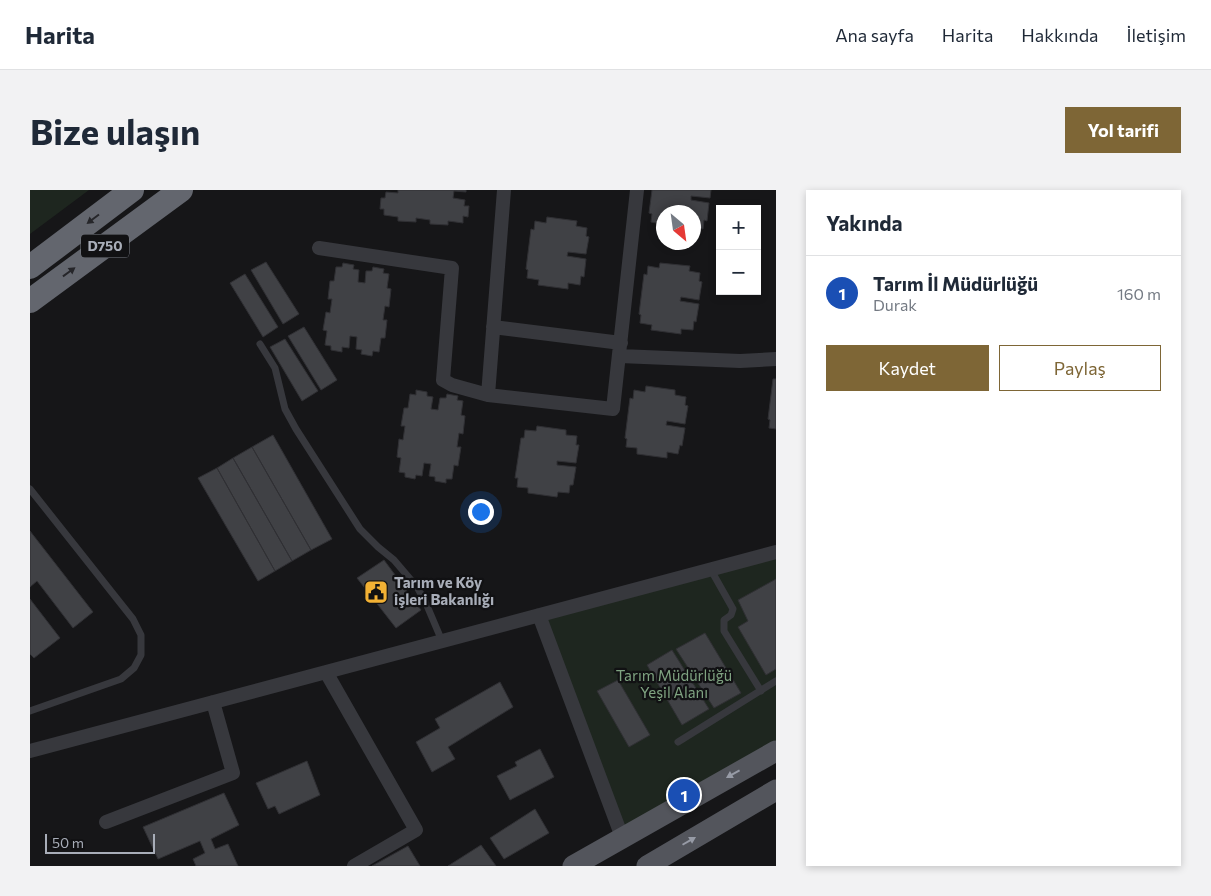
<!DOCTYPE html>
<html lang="tr">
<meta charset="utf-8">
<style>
:root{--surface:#fff;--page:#f2f2f3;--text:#1f2937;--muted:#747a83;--line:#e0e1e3;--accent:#7e6636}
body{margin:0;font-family:Commissioner,sans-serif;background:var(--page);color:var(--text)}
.controls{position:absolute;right:15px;top:15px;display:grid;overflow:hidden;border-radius:0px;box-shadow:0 2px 8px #0003}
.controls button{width:45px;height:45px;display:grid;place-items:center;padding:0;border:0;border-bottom:1px solid var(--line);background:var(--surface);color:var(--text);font:25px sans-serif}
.compass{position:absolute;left:626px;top:15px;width:45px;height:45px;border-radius:50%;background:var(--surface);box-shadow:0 2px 8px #0003;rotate:151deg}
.scale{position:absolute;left:15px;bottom:12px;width:110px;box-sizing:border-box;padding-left:5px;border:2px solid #a8adb8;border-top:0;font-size:14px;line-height:18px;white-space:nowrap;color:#a8adb8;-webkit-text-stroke:4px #111113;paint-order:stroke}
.you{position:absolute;left:450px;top:321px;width:18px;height:18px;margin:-12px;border:4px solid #fff;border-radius:50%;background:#1a73e8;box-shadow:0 0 0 8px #1a73e833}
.badge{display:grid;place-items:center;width:32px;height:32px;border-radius:50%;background:var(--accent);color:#fff;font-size:16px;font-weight:700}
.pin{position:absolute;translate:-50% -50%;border:2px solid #fff;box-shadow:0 1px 5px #0006}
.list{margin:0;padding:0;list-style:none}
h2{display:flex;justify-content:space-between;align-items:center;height:65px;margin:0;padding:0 20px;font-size:21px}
h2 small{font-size:16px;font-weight:400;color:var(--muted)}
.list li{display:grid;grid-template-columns:32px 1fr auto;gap:15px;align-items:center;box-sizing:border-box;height:75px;padding:0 20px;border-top:1px solid var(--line)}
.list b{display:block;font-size:19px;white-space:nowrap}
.list p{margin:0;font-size:16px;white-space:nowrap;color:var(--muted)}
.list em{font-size:16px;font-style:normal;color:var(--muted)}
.actions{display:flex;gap:10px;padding:15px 20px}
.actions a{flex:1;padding:11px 0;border:1px solid var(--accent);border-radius:0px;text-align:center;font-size:18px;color:var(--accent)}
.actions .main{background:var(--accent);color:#fff}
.map{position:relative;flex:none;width:746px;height:676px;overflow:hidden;border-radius:0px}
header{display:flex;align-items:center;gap:30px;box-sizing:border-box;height:70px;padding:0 25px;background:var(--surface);border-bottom:1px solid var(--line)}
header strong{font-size:24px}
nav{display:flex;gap:28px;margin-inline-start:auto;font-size:18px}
.intro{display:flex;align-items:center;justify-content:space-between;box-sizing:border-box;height:120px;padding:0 30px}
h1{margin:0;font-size:35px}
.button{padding:12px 22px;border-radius:0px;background:var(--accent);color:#fff;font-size:18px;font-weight:700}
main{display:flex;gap:30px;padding:0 30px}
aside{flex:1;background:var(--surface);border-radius:0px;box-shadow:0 2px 8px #0003}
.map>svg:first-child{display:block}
.green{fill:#1e261f}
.building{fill:#404145;stroke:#303034}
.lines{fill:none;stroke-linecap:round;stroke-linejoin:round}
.lane{stroke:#37383d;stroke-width:7}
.street{stroke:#37383d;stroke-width:14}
.primary{stroke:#53555c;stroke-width:21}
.highway{stroke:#63666e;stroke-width:24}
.oneway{fill:#26262a}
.oneway2{fill:#979ba6}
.labels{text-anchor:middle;stroke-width:4.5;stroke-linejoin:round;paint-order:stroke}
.shield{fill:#111113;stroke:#7b7e86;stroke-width:1}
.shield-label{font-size:14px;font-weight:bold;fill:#a8adb8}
.poi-label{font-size:15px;font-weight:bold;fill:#a8adb8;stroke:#111113;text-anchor:start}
.park-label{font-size:15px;fill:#7fa381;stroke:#111113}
</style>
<header>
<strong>Harita</strong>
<nav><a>Ana sayfa</a><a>Harita</a><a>Hakkında</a><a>İletişim</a></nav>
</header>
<div class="intro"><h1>Bize ulaşın</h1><a class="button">Yol tarifi</a></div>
<main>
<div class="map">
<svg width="746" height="676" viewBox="0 0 746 676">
<rect width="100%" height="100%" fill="#161618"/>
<!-- green -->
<path class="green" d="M0 0H59L0 44Z
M746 362V561L592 647 509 425Z"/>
<!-- building -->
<path class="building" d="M368 0H436V2L424 1 423 8 435 10 434 16H439L438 27 433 26V33L418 31V35L400 34V30L386 28V32L368 31V27L354 25V19H350L351 8H355L356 2 368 3Z
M622 0H681L680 8 661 6V10L679 13 677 31 674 30 673 39 664 37V22H634V39H631L632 34 621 32 622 24 619 23Z
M517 27 547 31 546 36 557 38 556 46 559 47 556 64 538 62 537 66 556 69 554 87 551 86 550 95 538 93V99L508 95 509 90 497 88 498 80 496 79 501 39 504 40 505 31 516 33Z
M236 72 269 124 253 134 221 80Z
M313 73 324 75 323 79 329 80 328 92 335 93 336 81H342L343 77 354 79 353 83 359 84 357 98 361 99 359 117 355 116 353 130H357L355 148H351L349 162 343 161 342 166 331 164 332 160 326 159 327 147 320 146 319 158 312 157V162L301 160V156L295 155 297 141 293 140 296 122 300 123 302 109H298L300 91H304L306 77H312Z
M630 73 660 76 659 81 670 83 669 91 672 92 669 110 651 107 650 111 669 114 666 132 664 131 663 140 651 139V144L621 140 622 135 610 133 611 125 609 124 614 84 617 85 618 76 629 78Z
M215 84 248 137 233 147 200 93Z
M274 137 307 190 291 200 258 146Z
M255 149 288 201 272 211 240 157Z
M743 189H746V239L739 238 740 230 738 229Z
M616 196 645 200V205L656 207 655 215 658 216 655 234 637 231 636 235 655 238 652 256 650 255 648 264 637 262V268L607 264V258L596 257 597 249 595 248 600 208 603 209 604 200 615 202Z
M386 200 397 202V206L403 207 401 219 408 220 410 208H416L417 204 428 206 427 210 433 211 431 225 435 226 433 244 429 243 427 257H431L428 276 424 275 422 289H416V293L405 291V287L399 286 401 274 394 273 392 286 386 285 385 289 375 287V283L369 282 371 268 367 267 369 249 373 250 375 236H371L374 218H378L380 204 386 205Z
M507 236 536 240V245L547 246 546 255H549L546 273 527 271V275L546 277 543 295H540L539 303 528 302 527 307 498 303V298L487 297 488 288H485L491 248H494L495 240 506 241Z
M243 245 302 349 281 360 222 257Z
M222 257 281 360 262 371 203 268Z
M203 268 262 371 245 381 187 278Z
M187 278 245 381 228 391 168 288Z
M0 341 63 422 43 438 7 391 0 397Z
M354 370 391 420 366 438 327 388Z
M746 389V479L736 485 708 437 718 431 708 410Z
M0 409 30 448 4 468 0 464Z
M675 443 711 503 684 518 646 459Z
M642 460 679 519 652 535 617 475Z
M588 490 620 545 599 557 567 501Z
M470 492 483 517 418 557 425 569 402 582 386 552 410 538 405 529Z
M510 559 524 587 480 610 467 586 487 576 485 572Z
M277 571 290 605 249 624 245 616 238 619 226 593Z
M194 603 209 635 181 649 185 659 198 654 208 676H166L163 669 175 663 170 651 128 669 113 637Z
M505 619 519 643 474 669 460 648Z
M451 655 466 676H418Z
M378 656 390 676H342Z"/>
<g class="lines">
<!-- lane -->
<path class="lane" d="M230 154 245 178 255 219 266 239 330 339 348 357 364 370 387 397 395 411 412 451
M0 299 103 429 111 445V465L104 478 91 489 0 521
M681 380 703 419 701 425 694 430V441L731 501
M648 552 746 491"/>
<!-- street -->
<path class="street" d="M289 58 422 78 413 190 422 195 458 205 583 219 607 0
M463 137 591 153
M590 166 710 171 746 169
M458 205 474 0
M509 425 592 647
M296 482 386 640 324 676
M0 561 746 362
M76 632 203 583 183 512"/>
<!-- primary -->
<path class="primary" d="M543 676 746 561
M617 676 746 600"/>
<!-- highway -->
<path class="highway" d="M0 77 102 0
M0 111 151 0"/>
</g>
<!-- one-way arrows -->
<defs><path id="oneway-solid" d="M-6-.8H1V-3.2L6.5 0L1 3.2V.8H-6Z" transform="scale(1.25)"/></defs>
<g class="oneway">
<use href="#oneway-solid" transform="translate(63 29) rotate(143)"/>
<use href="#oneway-solid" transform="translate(39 82) rotate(-36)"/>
</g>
<g class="oneway2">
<use href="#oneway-solid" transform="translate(703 584) rotate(151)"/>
<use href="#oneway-solid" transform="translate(659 651) rotate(-30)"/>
</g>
<!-- icons -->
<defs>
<g id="civic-square" transform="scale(1.25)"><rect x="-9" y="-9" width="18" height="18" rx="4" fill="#f2b134" stroke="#111113"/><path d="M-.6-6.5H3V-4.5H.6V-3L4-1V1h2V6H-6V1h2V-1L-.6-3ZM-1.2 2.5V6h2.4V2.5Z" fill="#111"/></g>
</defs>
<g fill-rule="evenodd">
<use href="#civic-square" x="346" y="402"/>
</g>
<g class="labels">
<!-- shield labels -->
<rect class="shield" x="51" y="44.5" width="48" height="23" rx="4"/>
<g class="shield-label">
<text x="75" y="61">D750</text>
</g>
<!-- poi labels -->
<g class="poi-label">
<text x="364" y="398">Tarım ve Köy<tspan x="364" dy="17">işleri Bakanlığı</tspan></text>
</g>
<!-- park labels -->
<g class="park-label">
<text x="644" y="491">Tarım Müdürlüğü<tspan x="644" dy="17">Yeşil Alanı</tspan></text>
</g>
</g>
</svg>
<div class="controls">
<button>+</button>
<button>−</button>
</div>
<svg class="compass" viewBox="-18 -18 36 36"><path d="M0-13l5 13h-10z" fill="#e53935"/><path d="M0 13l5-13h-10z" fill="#747a83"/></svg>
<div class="scale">50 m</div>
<div class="you"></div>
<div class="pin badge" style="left:654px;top:605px;background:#1a4fb4">1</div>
</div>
<aside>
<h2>Yakında<small></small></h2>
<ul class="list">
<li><span class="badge" style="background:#1a4fb4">1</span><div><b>Tarım İl Müdürlüğü</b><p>Durak</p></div><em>160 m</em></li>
</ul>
<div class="actions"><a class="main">Kaydet</a><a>Paylaş</a></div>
</aside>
</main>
